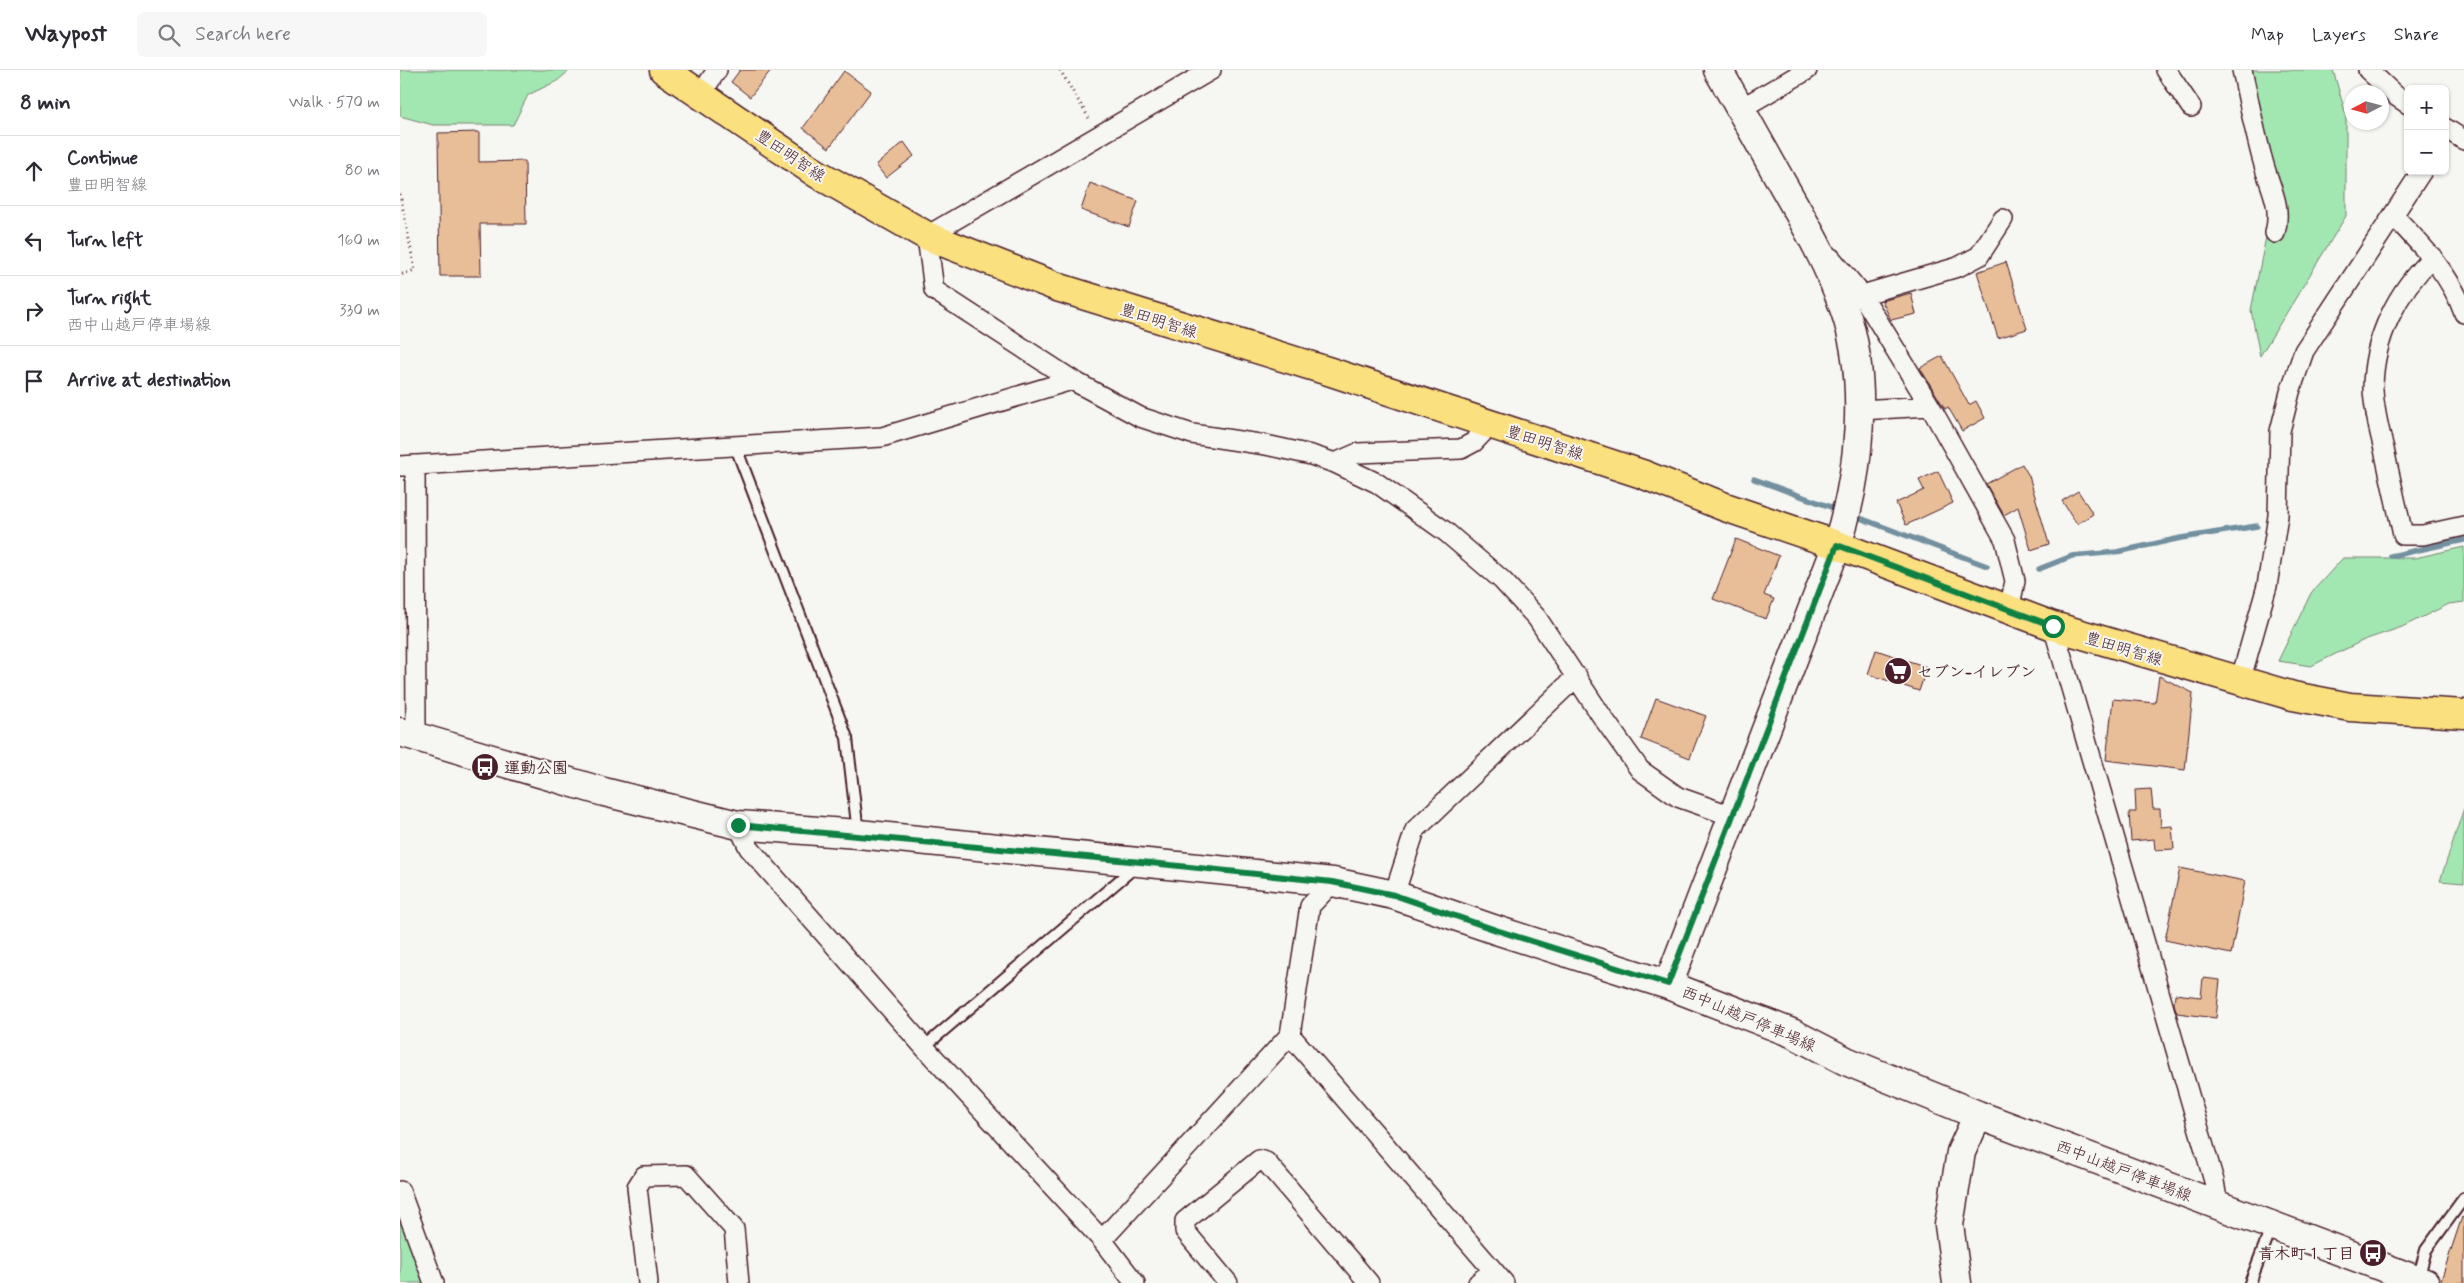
<!DOCTYPE html>
<meta charset="utf-8">
<style>
:root{--surface:#fff;--page:#f7f7f7;--text:#2b2b33;--muted:#7c7c81;--line:#e1e1e2}
body{margin:0;font-family:Mynerve,"Klee One",sans-serif;background:var(--page);color:var(--text)}
.controls{position:absolute;right:15px;top:15px;display:grid;overflow:hidden;border-radius:8px;box-shadow:0 1px 4px #0004}
.controls button{width:45px;height:45px;display:grid;place-items:center;padding:0;border:0;border-bottom:1px solid var(--line);background:var(--surface);color:var(--text);font:25px sans-serif}
.compass{position:absolute;left:1944px;top:15px;width:45px;height:45px;border-radius:50%;background:var(--surface);box-shadow:0 1px 4px #0004;rotate:264deg}
.stop{position:absolute;width:15px;height:15px;margin:-11px;border:4px solid #0b8043;border-radius:50%;background:#fff}
.stop.end{background:#0b8043;border-color:#fff;box-shadow:0 1px 5px #0008}
.list{margin:0;padding:0;list-style:none}
h2{display:flex;justify-content:space-between;align-items:center;height:65px;margin:0;padding:0 20px;font-size:21px}
h2 small{font-size:16px;font-weight:400;color:var(--muted)}
.list li{display:grid;grid-template-columns:32px 1fr auto;gap:15px;align-items:center;box-sizing:border-box;height:70px;padding:0 20px;border-top:1px solid var(--line)}
.list b{display:block;font-size:19px;white-space:nowrap}
.list p{margin:0;font-size:16px;white-space:nowrap;color:var(--muted)}
.list em{font-size:16px;font-style:normal;color:var(--muted)}
.icon{flex:none;width:28px;height:28px;fill:none;stroke:currentColor;stroke-width:2;stroke-linecap:round;stroke-linejoin:round}
.map{position:relative;flex:none;width:2064px;height:1213px;overflow:hidden}
header{display:flex;align-items:center;gap:30px;box-sizing:border-box;height:70px;padding:0 25px;background:var(--surface);border-bottom:1px solid var(--line)}
header strong{font-size:24px}
nav{display:flex;gap:28px;margin-inline-start:auto;font-size:18px}
.search{width:350px;height:45px;background:var(--page);display:flex;align-items:center;gap:12px;box-sizing:border-box;padding:0 18px;border-radius:8px;color:var(--muted);font-size:19px}
main{display:flex}
aside{flex:1;background:var(--surface)}
.map>svg:first-child{display:block}
.green{fill:#a2e7b2;stroke:#76836e}
.lines{fill:none;stroke-linecap:round;stroke-linejoin:round}
.stream{stroke:#72909f;stroke-width:5.5}
.building{fill:#e8be98;stroke:#4a1f2b}
.lane-casing{stroke:#4a1f2b;stroke-width:14}
.street-casing{stroke:#4a1f2b;stroke-width:22}
.secondary-casing{stroke:#4a1f2b;stroke-width:31}
.primary-casing{stroke:#4a1f2b;stroke-width:31}
.path{stroke:#4a1f2b;stroke-width:3;stroke-dasharray:1 4;stroke-linecap:butt}
.lane{stroke:#f6f6f2;stroke-width:10}
.street{stroke:#f6f6f2;stroke-width:19}
.secondary{stroke:#f6f6f2;stroke-width:28}
.primary{stroke:#fbe080;stroke-width:28}
.route{stroke:#0b8043;stroke-width:6}
.labels{text-anchor:middle;stroke-width:4;stroke-linejoin:round;paint-order:stroke}
.street-label{font-size:16px;fill:#4a1f2b;stroke:#f6f6f2}
.poi-label{font-size:16px;font-weight:bold;fill:#4a1f2b;stroke:#f6f6f2;text-anchor:start}
</style>
<header>
<strong>Waypost</strong>
<div class="search"><svg class="icon" aria-label="search" viewBox="0 0 24 24"><circle cx="10" cy="10" r="6"/><path d="M15 15l6 6"/></svg>Search here</div>
<nav><a>Map</a><a>Layers</a><a>Share</a></nav>
</header>
<main>
<aside>
<h2>8 min<small>Walk · 570 m</small></h2>
<ul class="list">
<li><svg class="icon" aria-label="ahead" viewBox="0 0 24 24"><path d="M12 20V5M6 11l6-6 6 6"/></svg><div><b>Continue</b><p>豊田明智線</p></div><em>80 m</em></li>
<li><svg class="icon" aria-label="left" viewBox="0 0 24 24"><path d="M17 20v-9H6M10 6l-5 5 5 5"/></svg><div><b>Turn left</b></div><em>160 m</em></li>
<li><svg class="icon" aria-label="right" viewBox="0 0 24 24"><path d="M7 20v-9h11M14 6l5 5-5 5"/></svg><div><b>Turn right</b><p>西中山越戸停車場線</p></div><em>330 m</em></li>
<li><svg class="icon" aria-label="arrive" viewBox="0 0 24 24"><path d="M6 21V4h12l-3 4 3 4H6"/></svg><div><b>Arrive at destination</b></div></li>
</ul>
</aside>
<div class="map">
<svg width="2064" height="1213" viewBox="0 0 2064 1213">
<rect width="100%" height="100%" fill="#f6f6f2"/>
<filter id="ink" filterUnits="userSpaceOnUse"><feTurbulence type="fractalNoise" baseFrequency=".02" numOctaves="2"/><feDisplacementMap in="SourceGraphic" scale="10" xChannelSelector="R" yChannelSelector="G"/><feConvolveMatrix kernelMatrix="1 2 1 2 8 2 1 2 1" color-interpolation-filters="sRGB"/></filter>
<g filter="url(#ink)">
<!-- green -->
<path class="green" d="M0 0H170L157 11 128 25 113 55H33L0 46Z
M1849 0H1933L1946 45V146L1860 286 1851 240 1875 123Z
M2064 477V532L2049 534 2002 557 1964 570 1911 596 1878 591 1911 523 1943 488H2015Z
M2064 738V813L2040 811Z
M0 1149 25 1213H0Z"/>
<g class="lines">
<!-- stream -->
<path class="stream" d="M1354 409 1439 440
M1452 445 1587 496
M1991 486 2064 470
M1639 499 1672 486 1717 482 1781 468 1857 456"/>
</g>
<!-- building -->
<path class="building" d="M340 0H371L350 27 331 12Z
M444 1 471 21 429 78 403 58Z
M79 62V92L125 91 126 154H80L81 206H40L38 63Z
M504 72 514 86 486 108 476 95Z
M690 113 738 131 729 157 681 140Z
M1606 192 1627 259 1598 268 1577 202Z
M1511 223 1516 244 1491 250 1482 231Z
M1542 286 1569 335 1576 331 1585 348 1562 361 1548 337 1545 339 1520 298Z
M1622 394 1629 406 1649 474 1631 480 1618 437 1604 445 1586 414Z
M1538 401 1553 433 1506 455 1496 433 1524 420 1519 410Z
M1678 421 1693 444 1677 454 1662 431Z
M1336 469 1379 486 1364 525 1374 529 1366 549 1313 529Z
M1476 580 1527 597 1519 621 1468 604Z
M1759 606 1793 623 1785 700 1706 690 1713 629 1755 633Z
M1256 628 1306 646 1290 688 1241 669Z
M1751 719 1753 739H1760L1761 757 1772 756 1774 779 1755 780 1754 769 1731 771 1729 742H1736L1735 720Z
M1780 798 1845 811 1831 884 1765 870Z
M1803 908 1820 910 1816 948 1777 943 1774 934 1775 924 1801 927Z
M2062 1147 2064 1148V1213H2040Z"/>
<g class="lines">
<!-- lane casing -->
<g class="lane-casing">
<path id="lane" d="M335 375 447 668 458 763
M524 977 735 797
M2018 1209 2026 1180 2064 1128
M1850 1213 1872 1156"/>
</g>
<!-- street casing -->
<g class="street-casing">
<path id="street" d="M811 0 527 166 534 220 672 310 740 347 792 364 866 375 911 385 935 393 977 413 1046 462 1102 510 1137 548 1201 645 1240 700 1278 727 1332 746
M1766 0 1791 37
M1842 0C1849 32 1855 64 1864 95 1871 120 1882 136 1875 163
M1968 0 1996 26 2008 34
M301 24 317 0
M1340 39 1407 0
M2045 58 2064 70
M1993 145C2021 175 2050 203 2064 243
M2033 187C1997 221 1973 269 1973 319 1974 340 1979 360 1984 379 1990 408 1997 437 2003 465H2023L2064 456
M1431 188 1462 225 1530 336 1605 470 1615 511 1609 540
M1462 225 1558 197 1579 186 1603 149
M1460 340 1530 336
M935 393 958 383 1061 379 1074 372 1091 354
M15 395 16 666
M0 396 482 367 672 310
M1653 556 1814 1111 1818 1136
M1840 612 1867 516 1878 446 1880 361 1890 322 1904 281 2022 101
M338 755 349 778 524 977 702 1170 735 1213
M994 825 1015 760 1177 606
M890 965 1104 1213
M0 1121 34 1213
M702 1170 890 965 910 836 933 812
M248 1213 237 1117 244 1106 286 1105 334 1159 339 1213
M828 1213 785 1161V1151L859 1090 866 1092 969 1213
M1078 1213 1093 1200"/>
</g>
<!-- secondary casing -->
<g class="secondary-casing">
<path id="secondary" d="M0 662 204 722 338 755 458 764 818 800 933 812 994 825 1096 860 1268 915 1392 963 1446 991 1578 1045 2025 1213
M1268 915 1437 475C1460 405 1469 311 1445 241 1430 197 1406 155 1383 115 1362 77 1340 38 1318 0
M1557 1213 1549 1155 1561 1082 1578 1045"/>
</g>
<!-- primary casing -->
<g class="primary-casing">
<path id="primary" d="M264 0 416 103 527 166 660 218 931 302 1242 404 1325 437 1437 475 1653 556 1893 626 1950 637 2064 644"/>
</g>
<!-- path -->
<path class="path" d="M660 0 690 50
M0 124 15 200 0 205"/>
<!-- lane -->
<use href="#lane" class="lane"/>
<!-- street -->
<use href="#street" class="street"/>
<!-- secondary -->
<use href="#secondary" class="secondary"/>
<!-- primary -->
<use href="#primary" class="primary"/>
</g>
</g>
<g class="lines" filter="url(#ink)">
<!-- route -->
<path class="route" d="M338 755 741 792 932 812 994 825 1096 860 1268 914 1437 475 1653 556"/>
</g>
<!-- icons -->
<defs>
<g id="supermarket-disc" transform="scale(1.4375)"><circle r="9.5" fill="#4a1f2b" stroke="#f6f6f2"/><path d="M-6-5.5h2.5l.6 2H6L4.5 2H-2.5L-4.4-4H-6ZM-1.5 3.2a1.3 1.3 0 1 0 .1 0ZM3 3.2a1.3 1.3 0 1 0 .1 0Z" fill="#fff"/></g>
<g id="bus-disc" transform="scale(1.4375)"><circle r="9.5" fill="#4a1f2b" stroke="#f6f6f2"/><path d="M-5-6H5V4H4V6H2V4H-2V6H-4V4H-5ZM-3.5-4V0h7V-4ZM-3.5 1.2v1.5H-2V1.2ZM2 1.2v1.5H3.5V1.2Z" fill="#fff"/></g>
</defs>
<g fill-rule="evenodd">
<use href="#supermarket-disc" x="1498" y="601"/>
<use href="#bus-disc" x="85" y="697"/>
<use href="#bus-disc" x="1973" y="1183"/>
</g>
<g class="labels">
<!-- street labels -->
<g class="street-label">
<text transform="translate(391 85) rotate(34)" y="6">豊田明智線</text>
<text transform="translate(759 250) rotate(18)" y="6">豊田明智線</text>
<text transform="translate(1145 372) rotate(18)" y="6">豊田明智線</text>
<text transform="translate(1724 578) rotate(17)" y="6">豊田明智線</text>
<text transform="translate(1349 948) rotate(23)" y="6">西中山越戸停車場線</text>
<text transform="translate(1724 1100) rotate(21)" y="6">西中山越戸停車場線</text>
</g>
<!-- poi labels -->
<g class="poi-label">
<text x="1517" y="607">セブン-イレブン</text>
<text x="104" y="703">運動公園</text>
<text x="1954" y="1189" text-anchor="end">青木町１丁目</text>
</g>
</g>
</svg>
<div class="controls">
<button>+</button>
<button>−</button>
</div>
<svg class="compass" viewBox="-18 -18 36 36"><path d="M0-13l5 13h-10z" fill="#e53935"/><path d="M0 13l5-13h-10z" fill="#7c7c81"/></svg>
<div class="stop" style="left:1653px;top:556px"></div>
<div class="stop end" style="left:338px;top:755px"></div>
</div>
</main>
